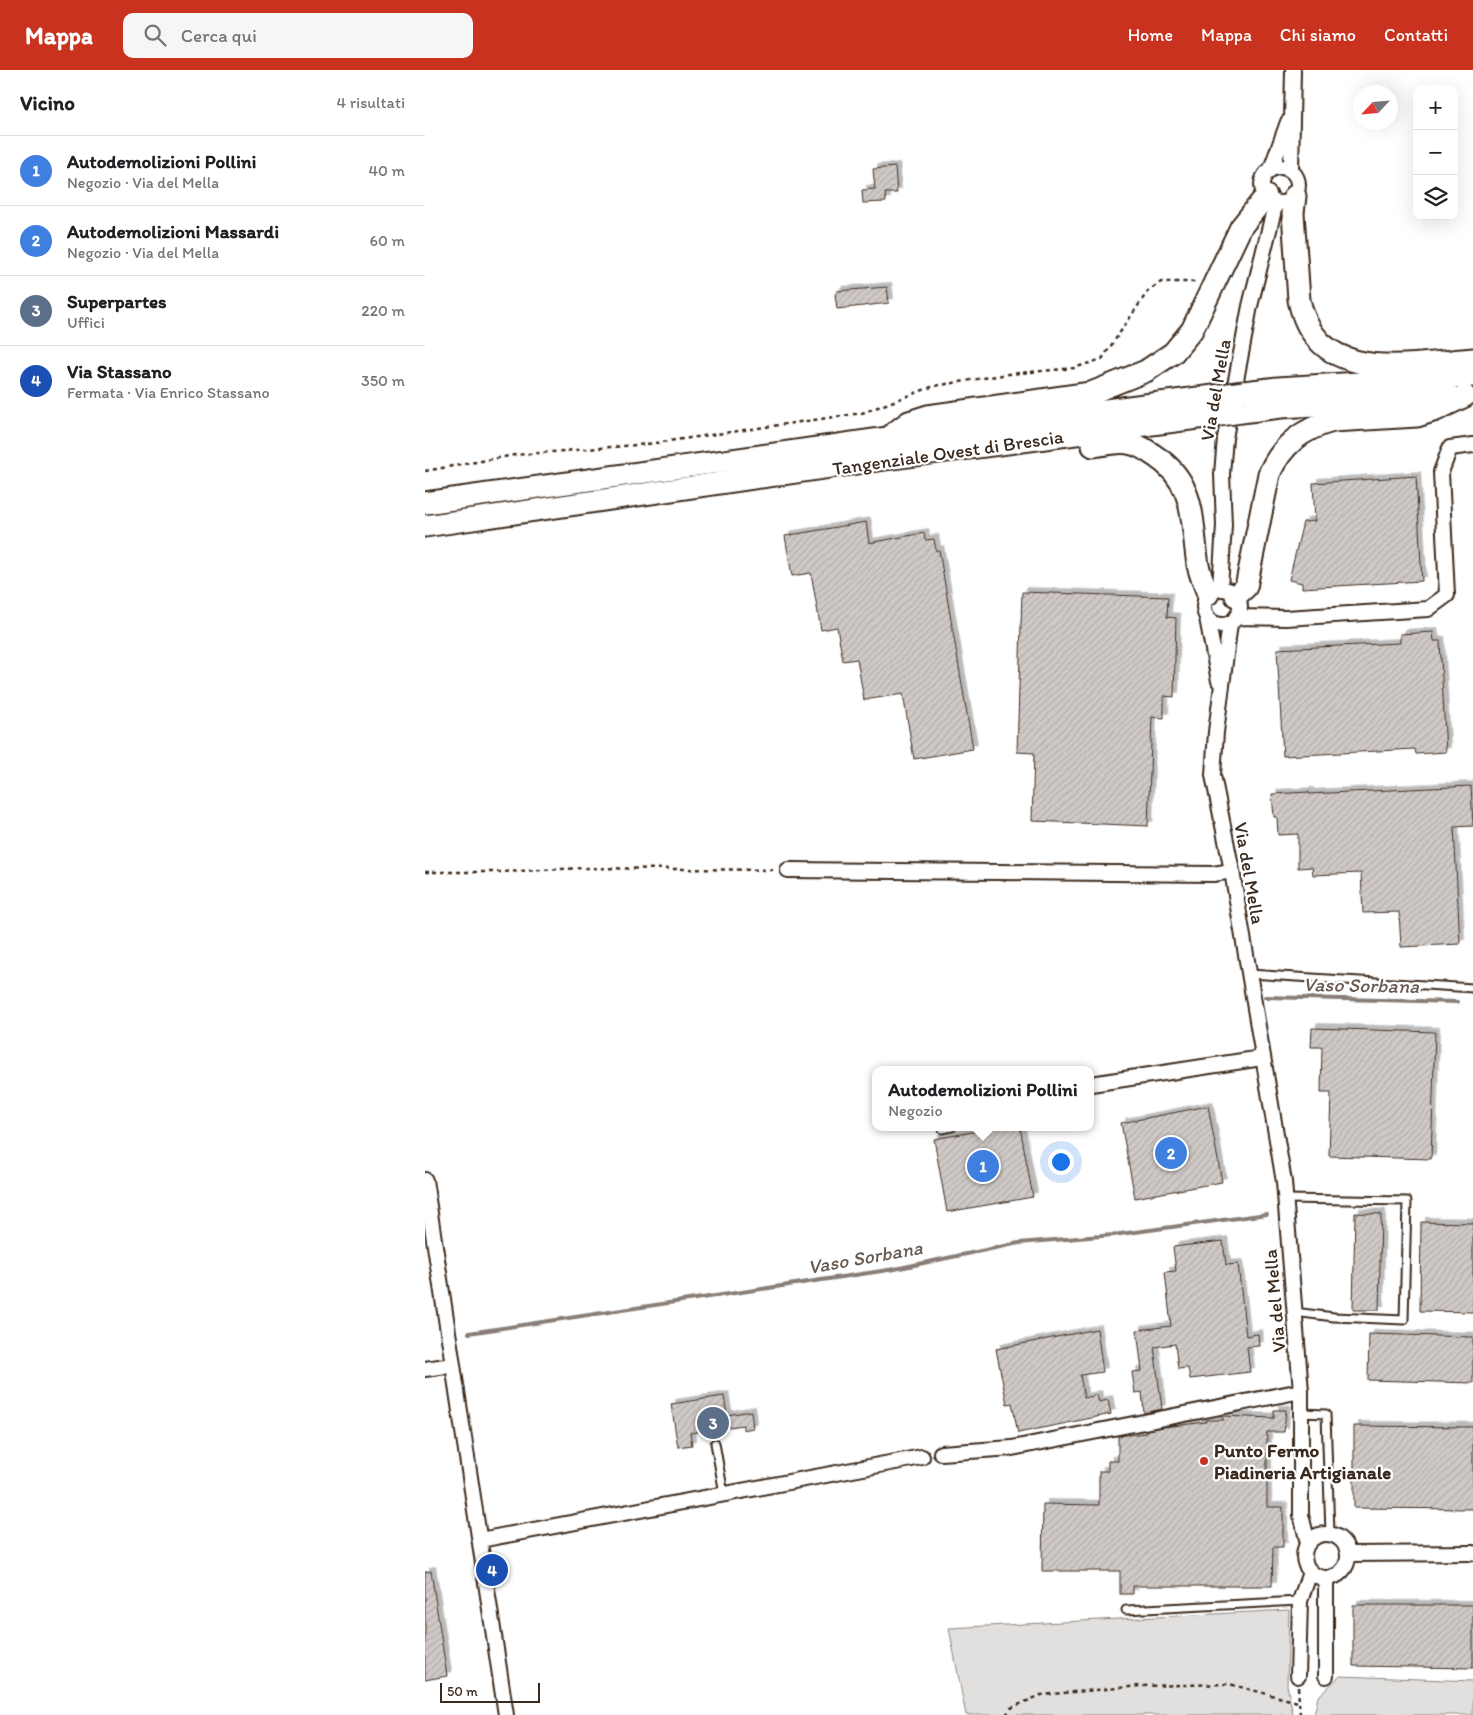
<!DOCTYPE html>
<html lang="it">
<meta charset="utf-8">
<style>
:root{--surface:#fff;--page:#f6f6f6;--text:#202124;--muted:#757577;--line:#e0e0e0;--accent:#c8321e}
body{margin:0;font-family:Itim,sans-serif;background:var(--page);color:var(--text)}
.controls{position:absolute;right:15px;top:15px;display:grid;overflow:hidden;border-radius:10px;box-shadow:0 5px 20px #0002}
.controls button{width:45px;height:45px;display:grid;place-items:center;padding:0;border:0;border-bottom:1px solid var(--line);background:var(--surface);color:var(--text);font:25px sans-serif}
.compass{position:absolute;left:928px;top:15px;width:45px;height:45px;border-radius:50%;background:var(--surface);box-shadow:0 5px 20px #0002;rotate:244deg}
.scale{position:absolute;left:15px;bottom:12px;width:100px;box-sizing:border-box;padding-left:5px;border:2px solid #3b2a1e;border-top:0;font-size:14px;line-height:18px;white-space:nowrap;color:#3b2a1e;-webkit-text-stroke:4px #fff;paint-order:stroke}
.you{position:absolute;left:635px;top:1091px;width:18px;height:18px;margin:-12px;border:4px solid #fff;border-radius:50%;background:#1a73e8;box-shadow:0 0 0 8px #1a73e833}
.badge{display:grid;place-items:center;width:32px;height:32px;border-radius:50%;background:var(--accent);color:#fff;font-size:16px;font-weight:700}
.pin{position:absolute;translate:-50% -50%;border:2px solid #fff;box-shadow:0 1px 5px #0006}
.popup{position:absolute;left:447px;top:996px;width:222px;height:65px;box-sizing:border-box;display:grid;place-content:center;border-radius:10px;background:var(--surface);filter:drop-shadow(0 1px 4px #0005);font-size:16px;white-space:nowrap;color:var(--muted)}
.popup b{font-size:19px;color:var(--text)}
.popup::after{content:'';position:absolute;left:50%;top:100%;margin-left:-10px;border:10px solid transparent;border-top-color:var(--surface)}
.list{margin:0;padding:0;list-style:none}
h2{display:flex;justify-content:space-between;align-items:center;height:65px;margin:0;padding:0 20px;font-size:21px}
h2 small{font-size:16px;font-weight:400;color:var(--muted)}
.list li{display:grid;grid-template-columns:32px 1fr auto;gap:15px;align-items:center;box-sizing:border-box;height:70px;padding:0 20px;border-top:1px solid var(--line)}
.list b{display:block;font-size:19px;white-space:nowrap}
.list p{margin:0;font-size:16px;white-space:nowrap;color:var(--muted)}
.list em{font-size:16px;font-style:normal;color:var(--muted)}
.icon{flex:none;width:28px;height:28px;fill:none;stroke:currentColor;stroke-width:2;stroke-linecap:round;stroke-linejoin:round}
.map{position:relative;flex:none;width:1048px;height:1645px;overflow:hidden}
header{display:flex;align-items:center;gap:30px;box-sizing:border-box;height:70px;padding:0 25px;background:var(--accent);color:#fff}
header strong{font-size:24px}
nav{display:flex;gap:28px;margin-inline-start:auto;font-size:18px}
.search{width:350px;height:45px;background:var(--page);display:flex;align-items:center;gap:12px;box-sizing:border-box;padding:0 18px;border-radius:10px;color:var(--muted);font-size:19px}
main{display:flex}
aside{flex:1;background:var(--surface)}
.map>svg:first-child{display:block}
.garden{fill:#e2e0de;stroke:#8e857e}
.lines{fill:none;stroke-linecap:round;stroke-linejoin:round}
.stream{stroke:#887e77;stroke-width:4}
.building{fill:url(#building-hatch);stroke:#3b2a1e;filter:url(#shadow)}
.lane-casing{stroke:#3b2a1e;stroke-width:11}
.street-casing{stroke:#3b2a1e;stroke-width:18}
.primary-casing{stroke:#3b2a1e;stroke-width:25}
.path{stroke:#3b2a1e;stroke-width:2.5;stroke-dasharray:4 4;stroke-linecap:butt}
.lane{stroke:#fff;stroke-width:7}
.street{stroke:#fff;stroke-width:14}
.primary{stroke:#fff;stroke-width:21}
.primary-bridge-casing{stroke:#3b2a1e;stroke-width:25;stroke-linecap:butt}
.primary-bridge{stroke:#fff;stroke-width:21}
.poi-dot{fill:#c8321e;stroke:#fff;stroke-width:2}
.labels{text-anchor:middle;stroke-width:4.5;stroke-linejoin:round;paint-order:stroke}
.street-label{font-size:19px;fill:#3b2a1e;stroke:#fff}
.poi-label{font-size:19px;font-weight:bold;fill:#3b2a1e;stroke:#fff;text-anchor:start}
.water-label{font-size:20px;font-style:italic;fill:#685b52;stroke:#fff}
</style>
<header>
<strong>Mappa</strong>
<div class="search"><svg class="icon" aria-label="search" viewBox="0 0 24 24"><circle cx="10" cy="10" r="6"/><path d="M15 15l6 6"/></svg>Cerca qui</div>
<nav><a>Home</a><a>Mappa</a><a>Chi siamo</a><a>Contatti</a></nav>
</header>
<main>
<aside>
<h2>Vicino<small>4 risultati</small></h2>
<ul class="list">
<li><span class="badge" style="background:#3f7fe0">1</span><div><b>Autodemolizioni Pollini</b><p>Negozio · Via del Mella</p></div><em>40 m</em></li>
<li><span class="badge" style="background:#3f7fe0">2</span><div><b>Autodemolizioni Massardi</b><p>Negozio · Via del Mella</p></div><em>60 m</em></li>
<li><span class="badge" style="background:#5c6f8a">3</span><div><b>Superpartes</b><p>Uffici</p></div><em>220 m</em></li>
<li><span class="badge" style="background:#1a4fb4">4</span><div><b>Via Stassano</b><p>Fermata · Via Enrico Stassano</p></div><em>350 m</em></li>
</ul>
</aside>
<div class="map">
<svg width="1048" height="1645" viewBox="0 0 1048 1645">
<defs>
<pattern id="building-hatch" width="6" height="6" patternUnits="userSpaceOnUse" patternTransform="scale(1.25)"><rect width="6" height="6" fill="#cfcac7"/><path d="M-1 1l2-2M0 6l6-6M5 7l2-2" fill="none" stroke="#b3aeaa"/></pattern>
<filter id="shadow"><feDropShadow dx="4.5" dy="-4.5" stdDeviation="0" flood-color="#0004"/></filter>
</defs>
<rect width="100%" height="100%" fill="#fff"/>
<filter id="ink" filterUnits="userSpaceOnUse"><feTurbulence type="fractalNoise" baseFrequency=".02" numOctaves="2"/><feDisplacementMap in="SourceGraphic" scale="10" xChannelSelector="R" yChannelSelector="G"/><feConvolveMatrix kernelMatrix="1 2 1 2 8 2 1 2 1" color-interpolation-filters="sRGB"/></filter>
<g filter="url(#ink)">
<!-- garden -->
<path class="garden" d="M864 1540 862 1615 868 1645H541L524 1558Z
M915 1606 1048 1611V1645H889L893 1627Z"/>
<g class="lines">
<!-- stream -->
<path class="stream" d="M840 927 1032 932
M44 1263 470 1199 594 1173 688 1165 842 1144"/>
</g>
<!-- building -->
<path class="building" d="M470 97 472 123H460L461 132 438 133 437 120 450 119 448 99Z
M462 217 464 233 412 239 410 225 412 221Z
M991 406 997 511 877 518V513L864 510 878 452 890 451 888 413Z
M441 452 444 473 499 463 500 470 509 469 511 481 514 480 548 679 489 689 478 624 439 630 432 589 418 591 412 557 396 560 386 503 367 506 360 466Z
M597 522 743 527 742 547 751 548 749 627 739 626V648L727 647 723 756 607 751 609 683 592 682Z
M1008 562 1009 571H1015L1021 682 991 684 990 679 858 686 852 579 975 573V564Z
M1046 716 1048 756 1029 757 1035 874 976 877 974 842 938 843 936 803 888 805 887 797 873 798V764L853 765 852 747H849L847 724 884 722V724Z
M887 958 1010 962 1006 1089 904 1086 906 1023H896L897 977H886Z
M783 1036 797 1112 710 1128 696 1053Z
M575 1057H595L608 1127 522 1142 509 1069Z
M930 1143 956 1144 954 1240H928Z
M996 1152 1048 1153V1242L995 1241Z
M798 1171 801 1195 813 1194 821 1266 833 1264 834 1276 822 1277 825 1302 765 1309 763 1298 753 1299 750 1274 729 1277 737 1339 719 1343 717 1322 710 1323 707 1302 717 1301 712 1260 746 1256 740 1202 751 1201 748 1177Z
M672 1259 678 1302 655 1305 659 1328 672 1325 674 1332 683 1330 686 1344 593 1363 587 1333 582 1334 571 1279Z
M944 1264 1048 1267V1313L943 1310Z
M299 1326 302 1345 326 1341 328 1358 318 1360V1355L265 1363 267 1375 253 1377 246 1334Z
M849 1340H861L859 1362H842V1437H858V1477H848L847 1516H708V1524H695V1501H617L618 1434 674 1435V1401H683V1391H693V1366L722 1363 721 1360 739 1357 781 1352V1350H799L796 1346 849 1348Z
M929 1356 1048 1357V1439L929 1438Z
M6 1501 22 1606 0 1610V1502Z
M928 1535H1048V1598L928 1596Z"/>
<g class="lines">
<!-- lane casing -->
<g class="lane-casing">
<path id="lane" d="M824 904 1048 918
M518 1057V1059L527 1057
M860 1129 982 1131 979 1250 909 1247 869 1242
M876 1343 901 1344 905 1464
M290 1373 299 1424
M701 1540 875 1531"/>
</g>
<!-- street casing -->
<g class="street-casing">
<path id="street" d="M837 115a18 18 0 1 1 36 0a18 18 0 1 1-36 0Z
M846 99 863 52
M866 100 868 0
M795 518 799 455 797 404 800 368 825 236 851 132
M779 537a18 18 0 1 1 36 0a18 18 0 1 1-36 0Z
M811 547 861 548 1003 539 1022 525 1016 402 1025 378 1048 375
M782 548 794 611
M805 553 791 662 788 705 807 801 859 1112 876 1321V1445L883 1473
M363 800 788 804 807 801
M666 1014 837 988
M0 1110 81 1645
M0 1299 28 1295
M516 1383 587 1378 876 1321
M879 1486a22 22 0 1 1 44 0a22 22 0 1 1-44 0Z
M55 1470 497 1387
M924 1484 1048 1483
M901 1508V1606
M873 1606 875 1531 885 1502"/>
</g>
<!-- primary casing -->
<g class="primary-casing">
<path id="primary" d="M870 126 868 143 874 230C892 316 983 294 1048 289
M819 322 853 318 1048 306
M816 342 856 337 1026 327
M468 364 484 352 503 346 666 323 721 301 748 283 767 260 816 157 841 126
M668 376C679 375 692 371 703 373 712 374 723 381 730 386 772 413 766 452 773 495 775 505 780 515 783 524
M0 433 463 368 789 326
M0 456 453 390 788 346
M811 526 821 517 844 404C857 375 877 359 908 351L992 346 1011 340 1040 326"/>
</g>
<!-- path -->
<path class="path" d="M0 401 90 385 223 374 437 343 509 316 584 304 649 298 677 289 723 221 736 212H770
M0 802H76L157 798 351 800
M873 1617 875 1645
M581 1645 586 1638 616 1625 715 1616 804 1614 873 1632"/>
<!-- lane -->
<use href="#lane" class="lane"/>
<!-- street -->
<use href="#street" class="street"/>
<!-- primary -->
<use href="#primary" class="primary"/>
<!-- primary-bridge casing -->
<g class="primary-bridge-casing">
<path id="primary-bridge" d="M789 326 819 322
M788 346 816 342"/>
</g>
<!-- primary-bridge -->
<use href="#primary-bridge" class="primary-bridge"/>
</g>
</g>
<!-- markers -->
<circle class="poi-dot" cx="779" cy="1391" r="5"/>
<g class="labels">
<!-- street labels -->
<g class="street-label">
<text transform="translate(790 320) rotate(-80)" y="7">Via del Mella</text>
<text transform="translate(523 382) rotate(-8)" y="7">Tangenziale Ovest di Brescia</text>
<text transform="translate(825 803) rotate(80)" y="7">Via del Mella</text>
<text transform="translate(849 1231) rotate(-95)" y="7">Via del Mella</text>
</g>
<!-- poi labels -->
<g class="poi-label">
<text x="789" y="1387">Punto Fermo<tspan x="789" dy="22">Piadineria Artigianale</tspan></text>
</g>
<!-- water labels -->
<g class="water-label">
<text transform="translate(936 915) rotate(1)" y="7">Vaso Sorbana</text>
<text transform="translate(440 1187) rotate(-10)" y="7">Vaso Sorbana</text>
</g>
</g>
</svg>
<div class="controls">
<button>+</button>
<button>−</button>
<button><svg class="icon" aria-label="layers" viewBox="0 0 24 24"><path d="M12 4l9 5-9 5-9-5zM3 14l9 5 9-5"/></svg></button>
</div>
<svg class="compass" viewBox="-18 -18 36 36"><path d="M0-13l5 13h-10z" fill="#e53935"/><path d="M0 13l5-13h-10z" fill="#757577"/></svg>
<div class="scale">50 m</div>
<div class="you"></div>
<div class="pin badge" style="left:558px;top:1096px;background:#3f7fe0">1</div>
<div class="popup"><b>Autodemolizioni Pollini</b>Negozio</div>
<div class="pin badge" style="left:746px;top:1083px;background:#3f7fe0">2</div>
<div class="pin badge" style="left:288px;top:1353px;background:#5c6f8a">3</div>
<div class="pin badge" style="left:67px;top:1500px;background:#1a4fb4">4</div>
</div>
</main>
